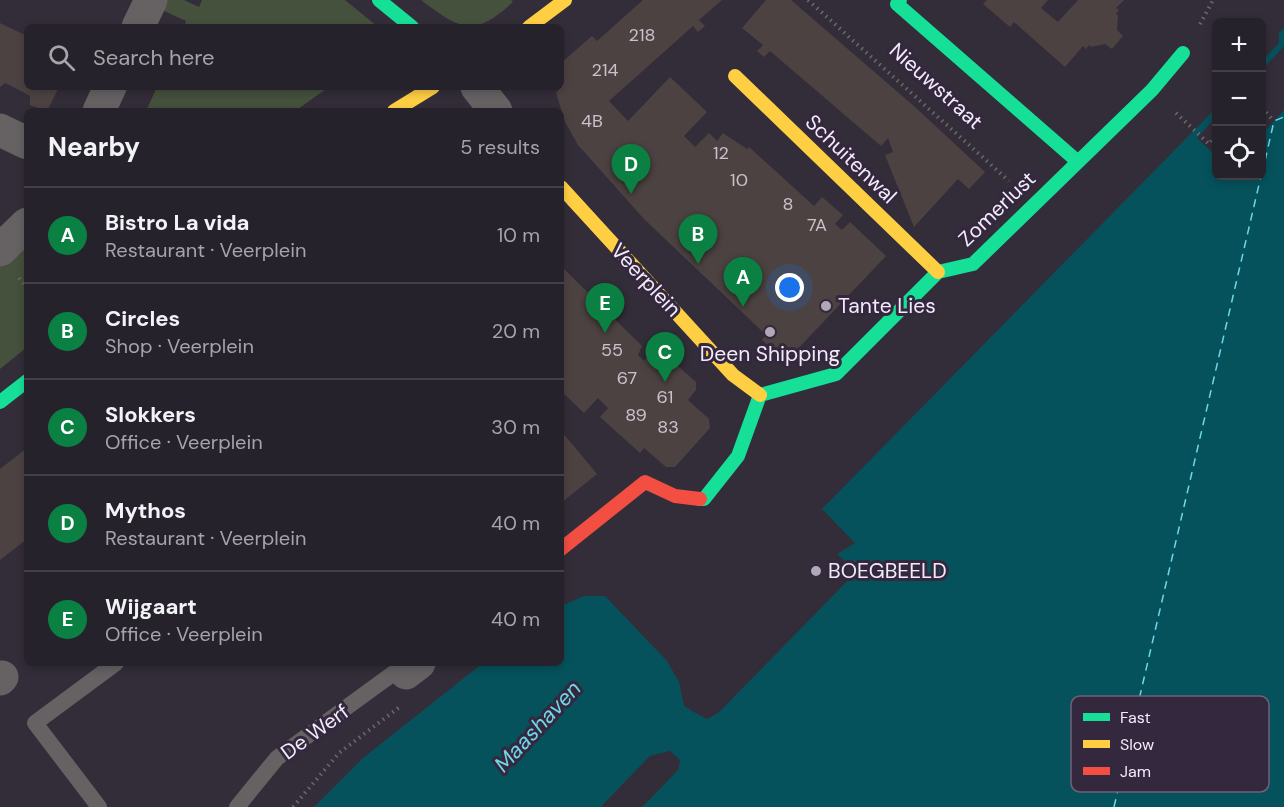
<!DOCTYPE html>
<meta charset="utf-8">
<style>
:root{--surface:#26222b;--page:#2e2a33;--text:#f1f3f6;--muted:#a4a4a9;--line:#423f47;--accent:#0b8043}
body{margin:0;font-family:"DM Sans",sans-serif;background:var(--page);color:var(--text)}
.controls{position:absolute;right:18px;top:18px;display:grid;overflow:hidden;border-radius:9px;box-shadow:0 3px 9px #0003}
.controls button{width:54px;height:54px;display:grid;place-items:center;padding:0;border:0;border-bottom:2px solid var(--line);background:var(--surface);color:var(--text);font:30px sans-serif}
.you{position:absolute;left:790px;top:288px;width:21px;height:21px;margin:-15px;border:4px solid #fff;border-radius:50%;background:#1a73e8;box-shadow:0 0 0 9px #1a73e833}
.badge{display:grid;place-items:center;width:39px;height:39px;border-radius:50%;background:var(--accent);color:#fff;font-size:20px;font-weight:700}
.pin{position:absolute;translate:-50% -50px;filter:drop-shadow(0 2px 3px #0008)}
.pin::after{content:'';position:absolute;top:32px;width:21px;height:18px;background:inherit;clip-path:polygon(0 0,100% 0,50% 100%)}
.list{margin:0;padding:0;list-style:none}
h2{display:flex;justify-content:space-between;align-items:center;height:78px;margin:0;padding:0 24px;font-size:26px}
h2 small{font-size:20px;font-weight:400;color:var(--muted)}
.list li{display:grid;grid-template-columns:39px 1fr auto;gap:18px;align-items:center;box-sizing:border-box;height:96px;padding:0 24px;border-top:2px solid var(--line)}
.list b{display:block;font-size:22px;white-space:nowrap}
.list p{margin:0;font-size:20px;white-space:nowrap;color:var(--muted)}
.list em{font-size:20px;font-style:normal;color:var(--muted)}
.icon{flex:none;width:33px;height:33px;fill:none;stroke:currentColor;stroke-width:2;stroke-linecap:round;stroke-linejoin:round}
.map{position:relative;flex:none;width:1284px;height:807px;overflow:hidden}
.search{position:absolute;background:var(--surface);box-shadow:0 3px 9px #0003;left:24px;top:24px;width:540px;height:66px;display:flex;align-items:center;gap:15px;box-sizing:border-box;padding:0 21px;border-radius:9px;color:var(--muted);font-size:22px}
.panel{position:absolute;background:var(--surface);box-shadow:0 3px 9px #0003;left:24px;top:108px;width:540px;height:558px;border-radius:9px}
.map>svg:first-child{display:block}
.green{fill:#45513c}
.water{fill:#06525c}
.pier{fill:#332d39}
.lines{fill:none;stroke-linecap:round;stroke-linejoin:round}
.ferry{stroke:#6ed8e9;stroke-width:1.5;stroke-dasharray:8 6;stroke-linecap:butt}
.building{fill:#4c4241}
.path{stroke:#6d686d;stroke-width:4;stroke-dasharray:1.5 4.5;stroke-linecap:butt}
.lane{stroke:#666264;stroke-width:16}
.street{stroke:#666264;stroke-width:33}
.fast{stroke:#16e098;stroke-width:14}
.slow{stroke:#ffcf43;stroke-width:14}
.jam{stroke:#f24e42;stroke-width:14}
.poi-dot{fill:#b0a8b6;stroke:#34283e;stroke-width:2}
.labels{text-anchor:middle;stroke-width:6;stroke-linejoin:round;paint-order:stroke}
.number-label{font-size:18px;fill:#c9c1cc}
.street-label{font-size:21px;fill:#f3ebfa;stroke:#34283e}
.poi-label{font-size:21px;fill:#f3ebfa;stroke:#34283e;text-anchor:start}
.water-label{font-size:22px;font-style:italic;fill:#6ed8e9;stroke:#34283e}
.key{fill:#34283e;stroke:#6d6276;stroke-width:1.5}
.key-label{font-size:16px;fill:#f3ebfa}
</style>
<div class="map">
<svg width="1284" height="807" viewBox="0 0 1284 807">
<rect width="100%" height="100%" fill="#332d39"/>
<!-- green -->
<path class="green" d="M164 0H184L199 7 202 0H345L378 27H184L186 21 160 9Z
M421 0H511L513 2C473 39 460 29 421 0Z
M157 87H329L295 111H146Z
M27 243V347L0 369V264Z"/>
<!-- water -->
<path class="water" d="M1284 28V807H642L678 770 680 760 670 751 650 756 601 807H314L363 758 483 663H561V606L584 596H605L667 661 679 682 684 706 707 719 719 712 851 577V568L837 554 855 543 822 509 1216 108V176H1262V61L1279 43V33Z"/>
<!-- pier -->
<path class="pier" d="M1284 46V110L1262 134V70Z
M1216 117V156L1197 138Z
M837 554 851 568V577L719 712 707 719 690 710 692 708 707 716 717 710 848 576V570L835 556Z
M670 751 680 761 678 770 642 807H639L676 768 677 762 669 754 652 759 605 807H601L650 756Z"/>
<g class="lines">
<!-- ferry -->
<path class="ferry" d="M1262 174 1274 121 1284 117
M1114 807 1261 176"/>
</g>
<!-- building -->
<path class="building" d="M643 0H722L699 20 705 26 698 32 693 26 609 101 628 121 670 77 707 112 684 136 695 147 709 133 717 141 723 133 747 149 749 147 814 206 822 197 843 215 835 224 842 230 850 222 886 256 790 357 784 351 779 356 762 340 766 335 644 219 578 145 565 122 556 93 561 87V63L592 36 597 41Z
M766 0H791L915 107 985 172 969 189 958 179 914 227 885 155 893 152 888 138 881 146 770 51 764 57 757 51 763 45 742 28Z
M987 0H1048L1041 8 1058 22 1078 0H1124L1116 8 1119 10 1116 14 1118 16 1117 30 1123 36 1112 49 1105 44 1091 47 1089 45 1086 49 1083 46 1065 67 1014 22 1010 27 983 4Z
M0 23 27 36V87H59L47 111 30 105V96L21 91 5 83 0 87Z
M561 266 642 346 638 355 644 361 652 351H661L696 382V390L688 400 709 419 710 428 675 467H666L644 448 640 453 600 417 608 408 598 398 584 413 561 391Z
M563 433 597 474 561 503V435Z
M27 448V539L0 560V469Z"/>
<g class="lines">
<!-- path -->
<path class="path" d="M808 0 1009 181
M1200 24 1213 0
M1262 108 1274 121
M1176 113 1209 144 1216 136
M19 278 27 288
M293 807 339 753 401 706"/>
<!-- lane -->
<path class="lane" d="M99 807 35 723 116 663
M237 807 277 758 402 667"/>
<!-- street -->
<path class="street" d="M138 27 151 0
M477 87 496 111
M99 111 110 87
M0 130 27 143
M0 250 27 224
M406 673 419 663
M0 679 2 677"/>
<!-- fast -->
<path class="fast" d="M379 0 412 27
M900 0 897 4 1077 161
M760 395 836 374 938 272 973 264 1152 90 1183 53
M0 402 27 381
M700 499H704L738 456 760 395"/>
<!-- slow -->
<path class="slow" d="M529 27 565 0
M735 76 938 272
M394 111 433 87
M561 187 733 375 760 395"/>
<!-- jam -->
<path class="jam" d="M561 549 645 482 675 496 700 499"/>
</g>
<!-- markers -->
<g class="poi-dot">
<circle cx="826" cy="306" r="6"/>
<circle cx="770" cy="332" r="6"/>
<circle cx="816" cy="571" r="6"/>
</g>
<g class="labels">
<!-- number labels -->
<g class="number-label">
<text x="642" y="41">218</text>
<text x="605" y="76">214</text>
<text x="592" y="127">4B</text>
<text x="721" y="159">12</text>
<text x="739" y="186">10</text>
<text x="788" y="210">8</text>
<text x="817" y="231">7A</text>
<text x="612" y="356">55</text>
<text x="627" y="384">67</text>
<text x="665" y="403">61</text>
<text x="636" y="421">89</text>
<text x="668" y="433">83</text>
</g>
<!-- street labels -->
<g class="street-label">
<text transform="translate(936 86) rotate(42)" y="7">Nieuwstraat</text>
<text transform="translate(851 159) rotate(44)" y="7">Schuitenwal</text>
<text transform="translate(997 209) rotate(-44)" y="7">Zomerlust</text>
<text transform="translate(646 280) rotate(47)" y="7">Veerplein</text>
<text transform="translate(315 732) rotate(-36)" y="7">De Werf</text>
</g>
<!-- poi labels -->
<g class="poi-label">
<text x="838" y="313">Tante Lies</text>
<text x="770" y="361" text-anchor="middle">Deen Shipping</text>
<text x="828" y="578">BOEGBEELD</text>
</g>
<!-- water labels -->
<g class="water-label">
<text transform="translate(537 726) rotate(-47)" y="8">Maashaven</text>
</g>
</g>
<!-- legend -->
<rect x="1071" y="696" width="198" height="96" rx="9" class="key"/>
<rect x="1083" y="713" width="27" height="8" fill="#16e098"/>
<rect x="1083" y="740" width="27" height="8" fill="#ffcf43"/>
<rect x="1083" y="767" width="27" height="8" fill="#f24e42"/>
<g class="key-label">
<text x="1120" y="723">Fast</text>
<text x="1120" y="750">Slow</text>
<text x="1120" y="777">Jam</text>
</g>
</svg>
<div class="controls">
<button>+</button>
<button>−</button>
<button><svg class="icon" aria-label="locate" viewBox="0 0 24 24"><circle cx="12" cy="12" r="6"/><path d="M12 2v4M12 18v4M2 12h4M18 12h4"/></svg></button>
</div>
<div class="you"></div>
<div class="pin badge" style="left:743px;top:307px">A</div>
<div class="pin badge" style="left:698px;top:264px">B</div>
<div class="pin badge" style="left:665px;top:382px">C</div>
<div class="pin badge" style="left:631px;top:194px">D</div>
<div class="pin badge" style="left:605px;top:333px">E</div>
<div class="search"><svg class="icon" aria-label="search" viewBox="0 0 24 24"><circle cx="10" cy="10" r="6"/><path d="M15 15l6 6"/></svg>Search here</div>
<section class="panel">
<h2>Nearby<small>5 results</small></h2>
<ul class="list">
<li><span class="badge">A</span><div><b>Bistro La vida</b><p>Restaurant · Veerplein</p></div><em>10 m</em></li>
<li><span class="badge">B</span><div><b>Circles</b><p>Shop · Veerplein</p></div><em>20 m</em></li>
<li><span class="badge">C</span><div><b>Slokkers</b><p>Office · Veerplein</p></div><em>30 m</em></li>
<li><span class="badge">D</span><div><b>Mythos</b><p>Restaurant · Veerplein</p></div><em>40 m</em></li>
<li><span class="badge">E</span><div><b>Wijgaart</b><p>Office · Veerplein</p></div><em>40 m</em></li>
</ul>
</section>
</div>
